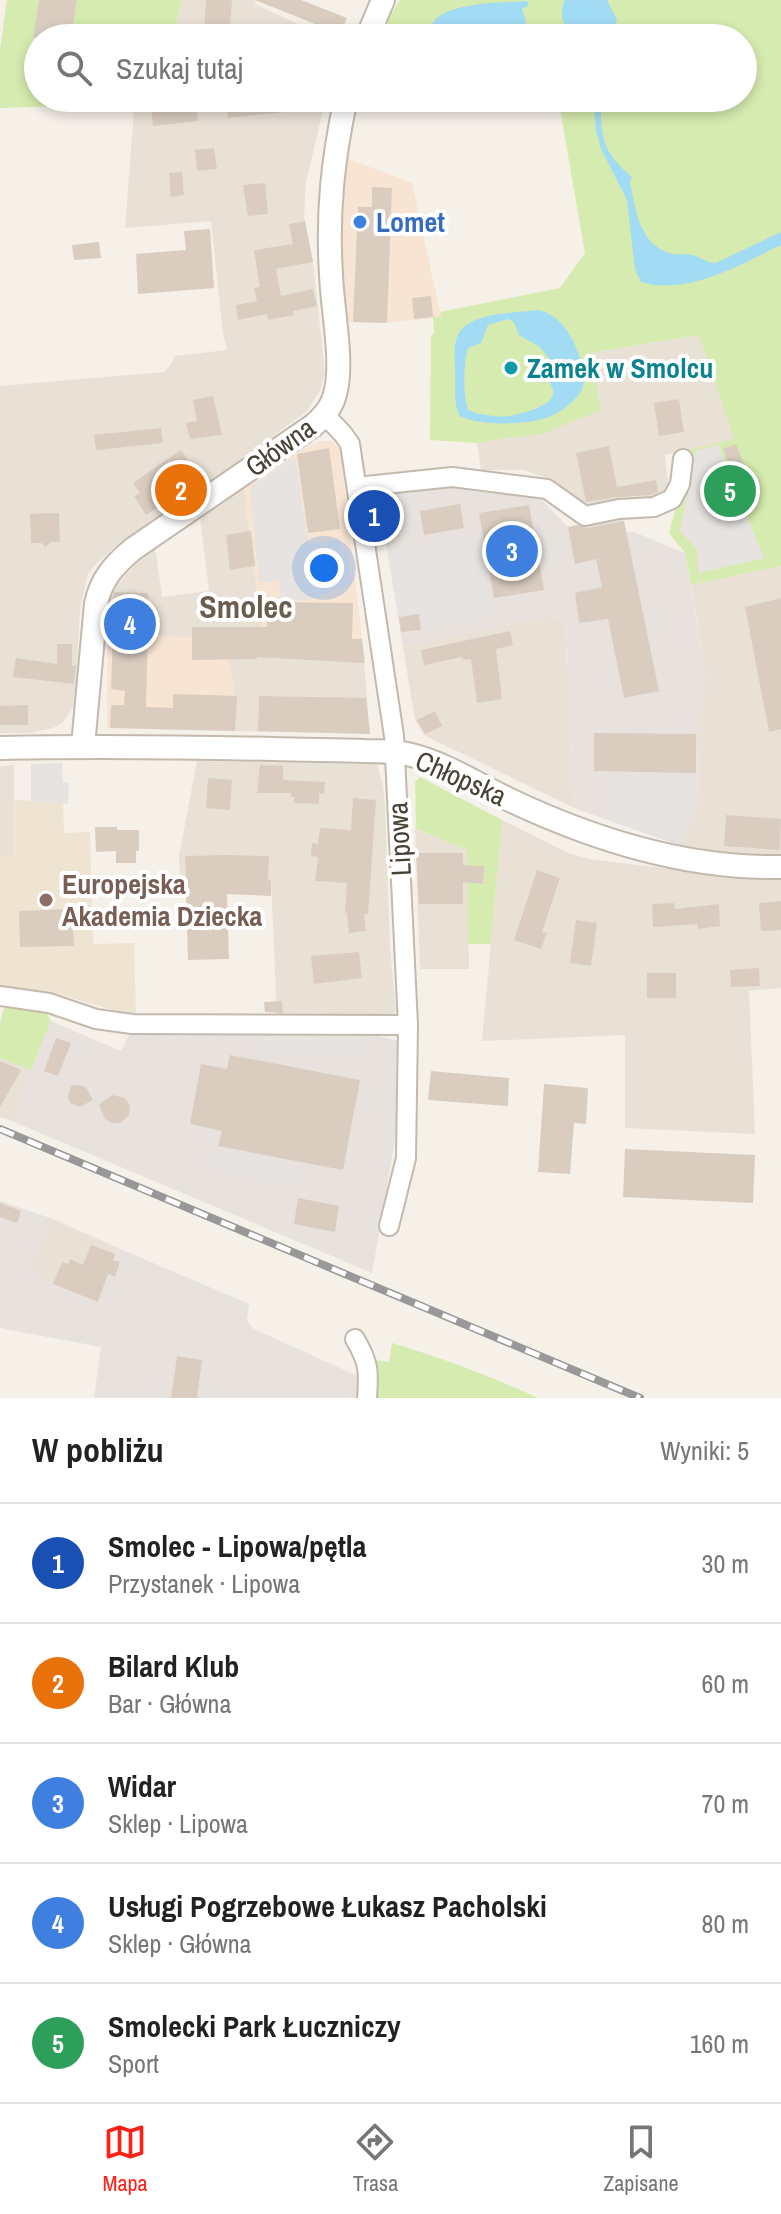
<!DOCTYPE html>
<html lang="pl">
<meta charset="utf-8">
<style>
:root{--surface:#fff;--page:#f6f6f6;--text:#222;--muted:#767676;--line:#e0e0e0;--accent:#ff2015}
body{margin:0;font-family:"Archivo Narrow",sans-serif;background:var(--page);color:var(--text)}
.you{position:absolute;left:324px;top:568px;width:28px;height:28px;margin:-20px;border:6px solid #fff;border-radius:50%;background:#1a73e8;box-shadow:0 0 0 12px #1a73e833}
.badge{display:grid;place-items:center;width:52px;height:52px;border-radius:50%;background:var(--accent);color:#fff;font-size:26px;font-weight:700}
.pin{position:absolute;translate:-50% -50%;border:4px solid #fff;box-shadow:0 2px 8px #0006}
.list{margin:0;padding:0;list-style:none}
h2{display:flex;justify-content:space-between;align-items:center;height:104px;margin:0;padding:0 32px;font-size:34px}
h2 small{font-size:26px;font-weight:400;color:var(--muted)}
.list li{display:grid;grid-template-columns:52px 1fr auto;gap:24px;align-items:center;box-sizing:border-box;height:120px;padding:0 32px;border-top:2px solid var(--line)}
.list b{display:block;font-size:30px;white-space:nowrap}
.list p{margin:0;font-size:26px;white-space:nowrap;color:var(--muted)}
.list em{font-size:26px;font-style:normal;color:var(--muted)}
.icon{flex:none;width:44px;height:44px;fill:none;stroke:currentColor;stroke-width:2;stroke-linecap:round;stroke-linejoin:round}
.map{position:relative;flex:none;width:781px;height:1398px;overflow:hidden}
.search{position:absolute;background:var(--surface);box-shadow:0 4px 12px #0003;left:24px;right:24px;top:24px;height:88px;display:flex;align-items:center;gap:20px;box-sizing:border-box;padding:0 28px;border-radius:44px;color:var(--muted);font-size:30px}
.sheet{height:704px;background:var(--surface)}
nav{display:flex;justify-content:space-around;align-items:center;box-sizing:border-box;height:112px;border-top:2px solid var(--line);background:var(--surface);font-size:22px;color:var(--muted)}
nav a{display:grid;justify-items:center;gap:4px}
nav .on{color:var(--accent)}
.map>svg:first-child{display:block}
.residential{fill:#e9e1d6}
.commercial{fill:#f7e4d3}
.industrial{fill:#e7e2dd}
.education{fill:#efe3d2}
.green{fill:#d6ebaf}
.parking{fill:#e6e3e0}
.water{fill:#a2dbf4;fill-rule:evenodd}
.building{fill:#dacdc0}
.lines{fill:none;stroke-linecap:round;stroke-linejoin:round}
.minor-casing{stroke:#c4b9ad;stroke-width:22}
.tertiary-casing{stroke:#c4b9ad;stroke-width:26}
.minor{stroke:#fff;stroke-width:18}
.tertiary{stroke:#fff;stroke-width:22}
.rail-casing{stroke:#989898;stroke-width:8}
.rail{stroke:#fff;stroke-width:5;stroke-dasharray:15;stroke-linecap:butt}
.shop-dot{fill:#3f7fe0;stroke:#fff;stroke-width:3}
.culture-dot{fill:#0f9aa8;stroke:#fff;stroke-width:3}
.education-dot{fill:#8d6e63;stroke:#fff;stroke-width:3}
.labels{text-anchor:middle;stroke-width:8;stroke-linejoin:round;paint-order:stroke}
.shop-label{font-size:28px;font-weight:bold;fill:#366cbe;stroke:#fff;text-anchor:start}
.culture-label{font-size:28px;font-weight:bold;fill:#0d838f;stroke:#fff;text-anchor:start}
.street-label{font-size:28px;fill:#494036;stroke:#fff}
.education-label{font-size:28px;font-weight:bold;fill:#785e54;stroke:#fff;text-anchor:start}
.quarter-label{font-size:32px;font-weight:bold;fill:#6c5c4d;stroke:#fff}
</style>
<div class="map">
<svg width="781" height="1398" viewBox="0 0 781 1398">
<rect width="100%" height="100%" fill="#f5f0e8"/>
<!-- residential -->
<path class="residential" d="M182 0H256L255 4 327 38H173Z
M135 98H326L306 182 304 217 313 262 325 372 320 391 307 411 205 486 117 545 94 566 88 574 80 609 76 690 73 708 63 722 53 728 30 733H0V386L164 372 171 364 175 356 227 350 223 334 211 221 125 228Z
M700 335 735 439 665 455 669 494 587 509 547 478 523 470H481L477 443 499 439 591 353Z
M244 488 263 637 362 639 370 734 145 729 146 707 173 694 228 661 225 639 155 636 156 613 108 612 109 593 137 563 155 547 162 597 209 591 200 517Z
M781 566V857L700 853 680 846 699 803 698 736 706 676 691 585Z
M549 616 559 617 566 623 574 808 424 735 415 720 403 647Z
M197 761 377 764 383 786 385 807 390 947 396 1011 389 1019 277 1017 271 880 227 877 180 878 179 856Z
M14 765V856H0V766Z
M502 820 568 853 589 859 743 878 781 879V988L749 991 755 1134 625 1128V1035L482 1041Z
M415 829 467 850 469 969H420Z
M51 1021 22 1093 14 1122 0 1117V1024Z
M53 1219 118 1248 98 1302 53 1284 29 1268Z"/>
<!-- commercial -->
<path class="commercial" d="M346 158 412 183 441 317 387 323 347 322 340 232Z
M320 441H331L340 449 362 639 263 638 244 488 297 453Z
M108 612 156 613V636L225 639 235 696 174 694 173 708H146L145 729 107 728Z"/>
<!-- industrial -->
<path class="industrial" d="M459 484 469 491 540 498 568 527 623 516 626 533 634 532 685 553 706 676 698 736 699 803 680 846 574 808 566 623 560 617 549 616 403 647 378 493Z
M51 1021 121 1051 131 1031 371 1034 399 1041 397 1128 372 1273 14 1122 22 1093Z
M0 1201 53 1219 30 1268 53 1284 98 1302 118 1248 249 1304 247 1320 252 1328 362 1378 360 1398H94L101 1347 0 1328Z"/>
<!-- education -->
<path class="education" d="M14 800 63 803 64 833 90 832 93 944 134 943 136 1017 62 995 0 985V856H14Z"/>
<!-- green -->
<path class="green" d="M7 0H39L33 42 38 43 36 57 38 58V98H135V104L0 108V50Z
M77 0H182L173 38H71Z
M400 0H781V566L691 585 685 553 669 533 691 449 734 439 699 335 591 353 601 410 542 434 499 439 477 443 430 440 431 335 434 334 433 317H441L440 312 560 288 585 253 558 98H743V38H396L387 21Z
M420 777 502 820 491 944H468L467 850 416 829 415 782Z
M5 1003 45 1011 51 1021 31 1070 0 1058V1024Z
M392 1343C443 1358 490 1376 538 1398H373L376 1360 389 1362Z"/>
<!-- parking -->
<path class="parking" d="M718 445 764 558 699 573 696 548 680 531 696 450Z
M289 460 296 461 308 544 339 539 342 550H348L352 584H345V586L310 600 280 599 279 581 259 582 250 488Z
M480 536 494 613 423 626 420 611 400 614 390 551Z
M62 763 63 782 69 783 68 804 31 801V764Z
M615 776 694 778 695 803 677 841 616 819Z
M262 1036 364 1037V1050L262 1049Z
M218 1149 296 1163 293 1181 215 1166Z"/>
<!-- water -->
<path class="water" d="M565 0H607L617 20 612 34 606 38H575C564 29 558 14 565 0Z
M528 1V6L522 9 526 22 521 32 488 38H433L430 36C426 0 504 3 528 1Z
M593 98H600C602 137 600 150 632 177L630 182C636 211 639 246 673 254 680 255 686 254 692 255 702 257 706 263 716 263L781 232V245C740 265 687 296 641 282L635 269 627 200 601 149 596 130Z
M539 310C557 315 566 327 574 343 580 357 589 377 581 391 575 402 558 414 546 418 526 425 478 426 460 416 453 404 456 386 455 373 455 361 453 345 458 335 468 312 517 313 539 310ZM508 319 514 322 519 335 540 347 550 360 553 371 550 383C552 387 554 391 553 395 549 409 506 419 494 416 485 415 476 414 468 410 463 393 463 366 468 348L481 343 488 325Z"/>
<!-- building -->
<path class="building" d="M39 0H77L71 38H33Z
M206 0H232L229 38H204Z
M255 0H301L347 18 340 34Z
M173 98H196L198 121 153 126 150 100Z
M226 98H282L283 112 228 118Z
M214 148 217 169 197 171 195 150Z
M182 172 184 195 171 197 169 173Z
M265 183 268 214 248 216 243 185Z
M372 187 392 188 387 323 353 322 358 207H372Z
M305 221 313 262 276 269 281 296 313 289 317 306 293 311 294 315 268 320 267 314 238 320 236 305 257 301 254 288 260 287 254 250 293 244 289 224Z
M210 229 214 288 138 294 136 254 186 250 184 231Z
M99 242 101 258 74 260 72 245Z
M431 296 433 317 414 319 412 298Z
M213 396 222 435 190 439 186 423 197 421 193 400Z
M679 399 684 432 659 436 654 403Z
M161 428 163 443 96 450 94 435Z
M736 444 750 479 737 484 723 449Z
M609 446 617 487 656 480 658 492 651 495 618 497 586 502 576 453Z
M329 448 340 529 308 533 297 454Z
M181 450 201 479 146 515 134 496 140 493 133 483Z
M460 504 464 528 424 535 420 511Z
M529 505 544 590 494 598 479 513Z
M59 513 60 542H50L46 547 41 543H31L30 514Z
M624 521 659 691 624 698 608 619 579 623 575 593 602 587 596 559 575 564 568 527 577 525 587 528Z
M251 531 255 566 230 570 226 535Z
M114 592 148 593V612L112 618Z
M781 598V729L769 732 745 607Z
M267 602 353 603 352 639H362L365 663 257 657V659L192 660V627H267Z
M419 614 421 630 401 632 399 617Z
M148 627 146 707 173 708V694L237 696 235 731 110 728 111 705H124L125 691 111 689 113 628Z
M510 631 513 645 496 649 502 699 477 703 471 659 463 660 462 657 424 665 421 650Z
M57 644H72V666H76L74 684 13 677 16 658 57 664Z
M259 696 366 698 370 734 258 731Z
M28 705V725H0V706Z
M435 711 442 726 425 734 417 720Z
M594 733 696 734V773L594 771Z
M260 765 283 766V780L325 782 324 794 319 793V804L294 803V797H291V793H257Z
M208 778 232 780 230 810 206 808Z
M353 798 376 800 368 914H364L366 931 349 933 347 913H345L347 883 315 881 318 857 311 856 312 843 318 844 320 828 351 830Z
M726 815 781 819 780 850 724 846Z
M95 827H117V830H139V851H136V863H116V851L96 852Z
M416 853H463V865L484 866 483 884 463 882V904H419Z
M228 855 269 856 268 880H271V896L227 894 229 959 188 960 186 896 159 897 160 878H186L185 856Z
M537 870 560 878 542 932 547 933 541 949 514 940Z
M781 901V930L761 931 759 903Z
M674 903 675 909 719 904 720 926 698 929 697 924 653 927 652 904Z
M72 909 74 946 20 947 19 911Z
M576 920 597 923 591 966 570 963Z
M359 952 362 978 314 984 311 956Z
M759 968 760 986 731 987 730 970Z
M647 973H676V998H647Z
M282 1001 283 1013 265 1012 264 1002Z
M56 1038 71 1043 58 1076 44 1071Z
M230 1055 360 1080 343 1170 218 1146 222 1131 190 1124 201 1064 227 1069Z
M0 1061 21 1070 0 1107Z
M431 1071 509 1078 508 1106 428 1100Z
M544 1084 588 1088 586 1124 574 1123 570 1174 538 1172Z
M79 1085 86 1087 93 1100 80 1107 70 1103 68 1097 71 1086Z
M112 1095 125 1098 130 1106 129 1115 120 1123H112L105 1119 99 1105Z
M625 1149 755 1155 753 1203 623 1197Z
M298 1198 339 1206 335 1232 294 1224Z
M0 1203 21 1211 17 1223 0 1217Z
M91 1245 115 1254 113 1260 120 1262 115 1277 108 1274 98 1302 53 1284 62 1262 68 1264 70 1259 83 1265Z
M177 1356 202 1360 197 1398H171Z"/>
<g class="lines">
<!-- minor casing -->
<g class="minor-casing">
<path id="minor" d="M325 415 343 434 350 444 394 736 408 1025 406 1158 389 1226
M357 487 452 477 547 489 585 516 619 509 654 507 672 499 680 484 683 459
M0 996 49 1003 96 1019 132 1024 408 1025
M355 1339C369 1363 369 1371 367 1398"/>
</g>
<!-- tertiary casing -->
<g class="tertiary-casing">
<path id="tertiary" d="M367 38 383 0
M83 746 96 604C101 579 114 565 133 549L314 425C325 415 333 406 336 390 343 359 332 307 331 274 327 212 333 158 346 98
M0 748C91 746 182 747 273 749 304 750 334 750 365 751 379 751 393 751 407 754 444 762 478 785 512 801 597 841 687 869 781 867"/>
</g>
<!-- minor -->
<use href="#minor" class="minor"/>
<!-- tertiary -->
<use href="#tertiary" class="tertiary"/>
<!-- rail casing -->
<g class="rail-casing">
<path id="rail" d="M0 1129 640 1398"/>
</g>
<!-- rail -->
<use href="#rail" class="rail"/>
</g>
<!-- markers -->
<circle class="shop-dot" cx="360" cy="222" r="8"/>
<circle class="culture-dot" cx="511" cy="368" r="8"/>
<circle class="education-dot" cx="46" cy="900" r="8"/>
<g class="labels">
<!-- shop labels -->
<g class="shop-label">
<text x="376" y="232">Lomet</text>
</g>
<!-- culture labels -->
<g class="culture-label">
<text x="527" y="378">Zamek w Smolcu</text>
</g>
<!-- street labels -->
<g class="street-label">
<text transform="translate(280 447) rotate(-36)" y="10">Główna</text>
<text transform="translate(461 778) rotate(24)" y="10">Chłopska</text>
<text transform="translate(399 839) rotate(-93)" y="10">Lipowa</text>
</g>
<!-- education labels -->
<g class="education-label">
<text x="62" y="894">Europejska<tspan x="62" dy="32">Akademia Dziecka</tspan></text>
</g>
<!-- quarter labels -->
<g class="quarter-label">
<text x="246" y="618">Smolec</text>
</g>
</g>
</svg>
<div class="you"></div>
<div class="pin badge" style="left:374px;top:516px;background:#1a4fb4">1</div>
<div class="pin badge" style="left:181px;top:490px;background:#e8710a">2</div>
<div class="pin badge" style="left:512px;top:551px;background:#3f7fe0">3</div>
<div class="pin badge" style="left:130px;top:624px;background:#3f7fe0">4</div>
<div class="pin badge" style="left:730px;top:491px;background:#2e9e5b">5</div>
<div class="search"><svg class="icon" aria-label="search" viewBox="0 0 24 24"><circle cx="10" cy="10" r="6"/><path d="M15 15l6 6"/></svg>Szukaj tutaj</div>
</div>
<section class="sheet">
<h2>W pobliżu<small>Wyniki: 5</small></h2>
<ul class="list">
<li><span class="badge" style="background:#1a4fb4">1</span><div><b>Smolec - Lipowa/pętla</b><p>Przystanek · Lipowa</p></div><em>30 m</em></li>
<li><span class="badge" style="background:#e8710a">2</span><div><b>Bilard Klub</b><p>Bar · Główna</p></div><em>60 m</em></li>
<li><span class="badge" style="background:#3f7fe0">3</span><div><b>Widar</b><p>Sklep · Lipowa</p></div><em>70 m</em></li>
<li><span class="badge" style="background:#3f7fe0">4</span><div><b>Usługi Pogrzebowe Łukasz Pacholski</b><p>Sklep · Główna</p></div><em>80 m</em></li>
<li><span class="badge" style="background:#2e9e5b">5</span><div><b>Smolecki Park Łuczniczy</b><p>Sport</p></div><em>160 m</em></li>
</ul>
</section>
<nav>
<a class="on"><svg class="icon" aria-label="map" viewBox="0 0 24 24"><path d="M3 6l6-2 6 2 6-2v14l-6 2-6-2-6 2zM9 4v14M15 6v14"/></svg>Mapa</a>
<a><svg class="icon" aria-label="directions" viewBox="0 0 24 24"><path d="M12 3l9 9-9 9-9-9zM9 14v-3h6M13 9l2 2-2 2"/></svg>Trasa</a>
<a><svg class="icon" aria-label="saved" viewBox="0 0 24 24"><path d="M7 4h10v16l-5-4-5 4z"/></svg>Zapisane</a>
</nav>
